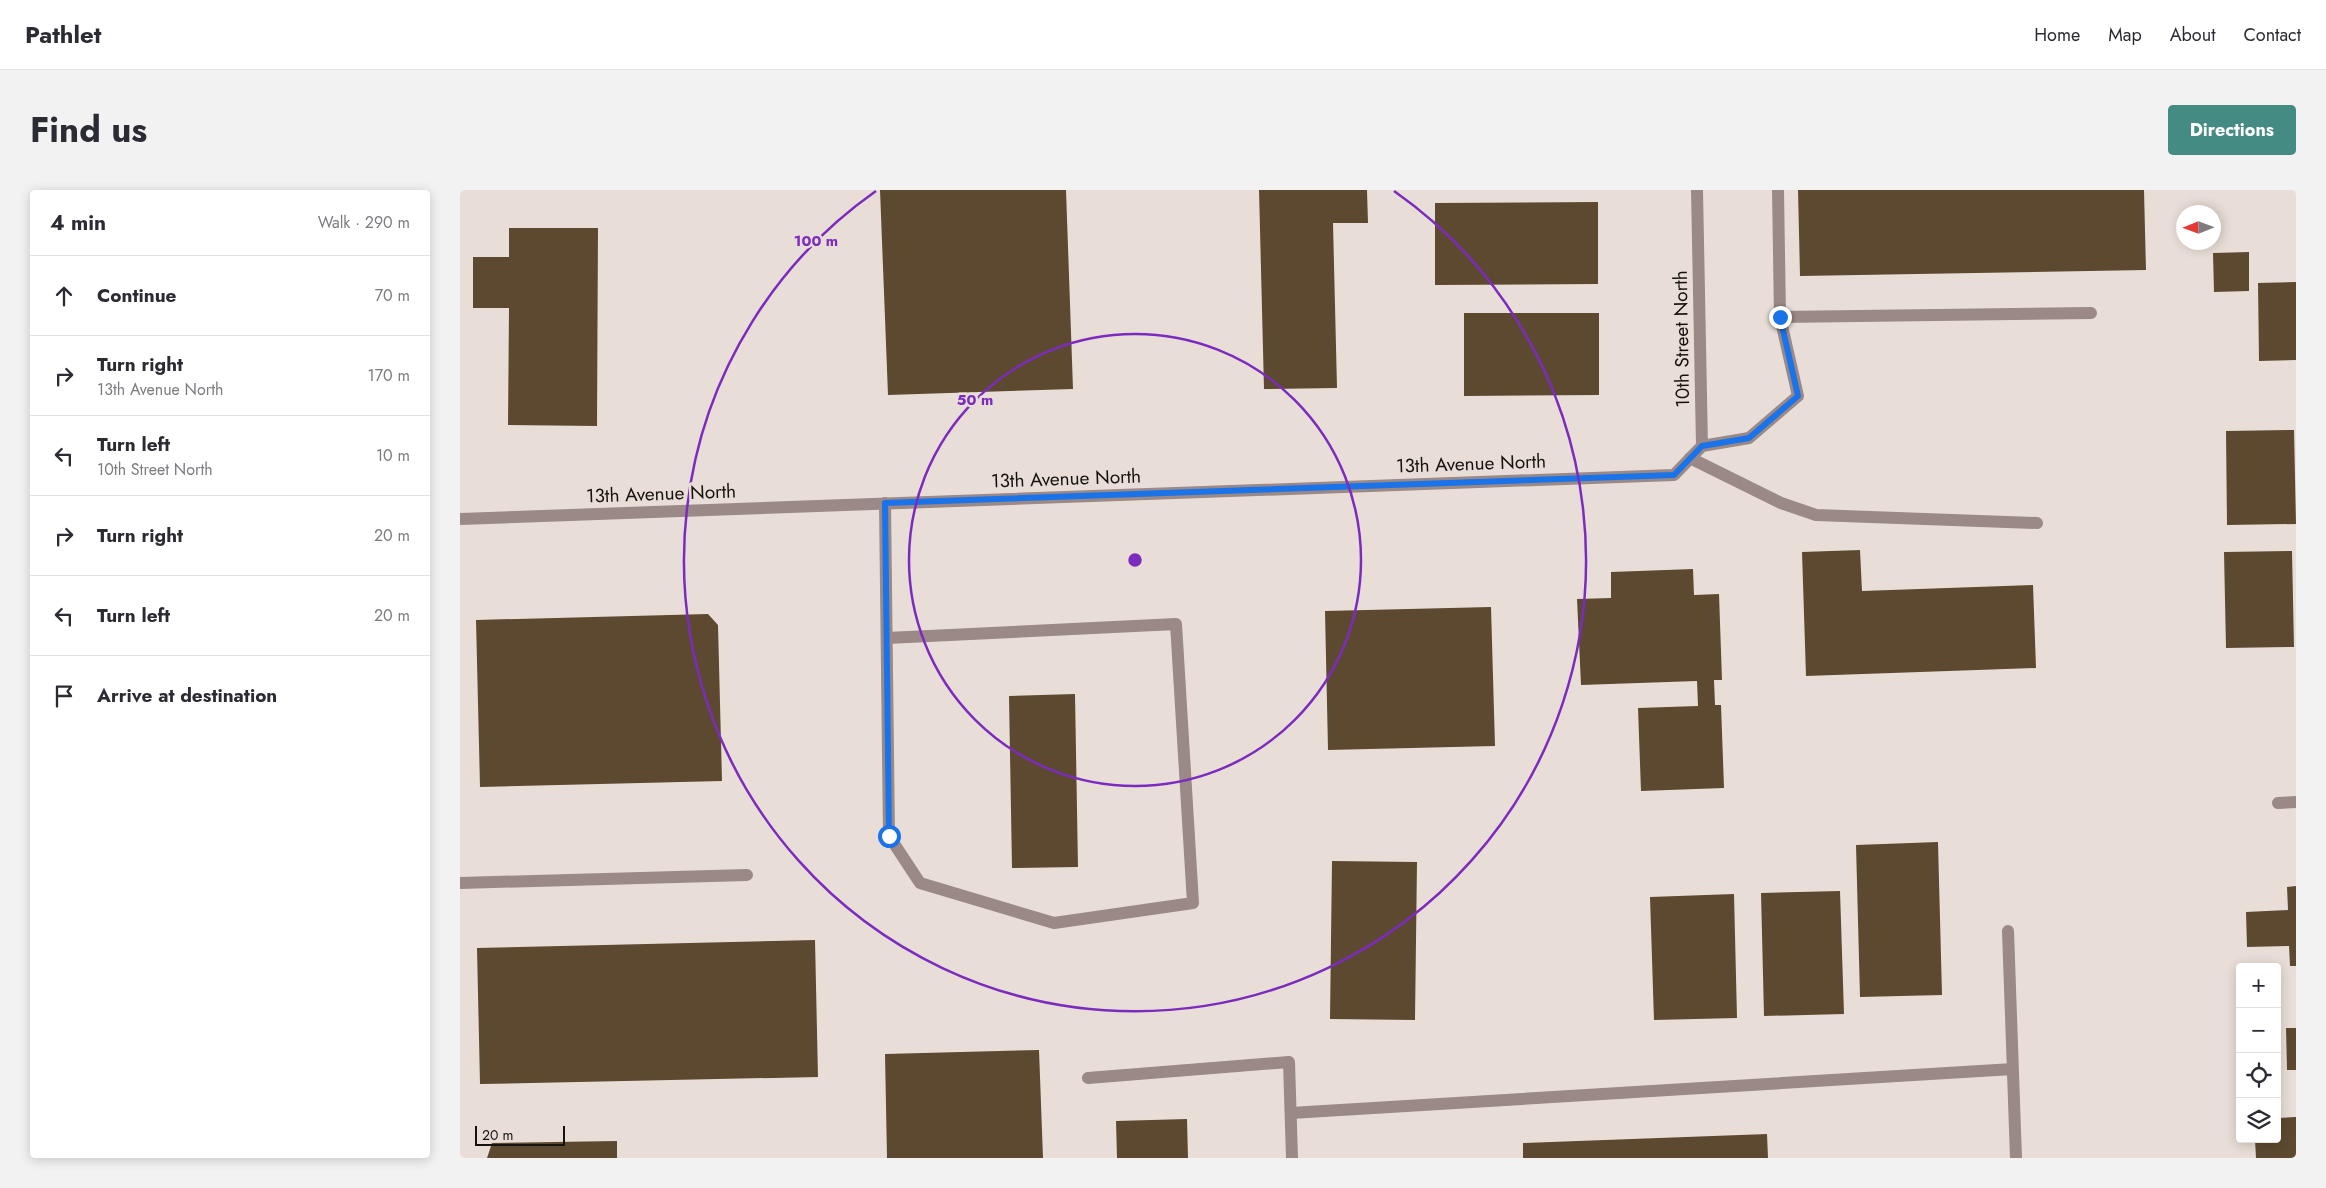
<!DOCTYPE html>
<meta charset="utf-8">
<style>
:root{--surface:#fff;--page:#f2f2f3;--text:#2b2b33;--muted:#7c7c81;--line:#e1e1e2;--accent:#448b84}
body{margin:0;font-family:Jost,sans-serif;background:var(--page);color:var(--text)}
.controls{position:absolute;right:15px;bottom:15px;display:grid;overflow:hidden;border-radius:5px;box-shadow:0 2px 12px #0003}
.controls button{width:45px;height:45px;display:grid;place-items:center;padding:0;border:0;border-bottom:1px solid var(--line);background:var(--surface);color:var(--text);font:25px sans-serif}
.compass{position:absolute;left:1716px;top:15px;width:45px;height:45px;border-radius:50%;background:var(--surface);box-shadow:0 2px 12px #0003;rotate:269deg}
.scale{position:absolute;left:15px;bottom:12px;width:90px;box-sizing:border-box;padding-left:5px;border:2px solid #161210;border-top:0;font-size:14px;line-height:18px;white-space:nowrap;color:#161210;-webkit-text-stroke:4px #e9ded7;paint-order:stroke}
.stop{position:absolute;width:15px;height:15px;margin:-11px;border:4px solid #1a73e8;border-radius:50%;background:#fff}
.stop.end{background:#1a73e8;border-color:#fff;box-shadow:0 1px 5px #0008}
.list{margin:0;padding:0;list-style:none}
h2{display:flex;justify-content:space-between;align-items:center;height:65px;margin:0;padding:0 20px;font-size:21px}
h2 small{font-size:16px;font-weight:400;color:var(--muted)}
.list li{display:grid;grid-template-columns:32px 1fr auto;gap:15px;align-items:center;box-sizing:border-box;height:80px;padding:0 20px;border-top:1px solid var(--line)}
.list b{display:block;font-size:19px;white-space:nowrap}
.list p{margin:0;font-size:16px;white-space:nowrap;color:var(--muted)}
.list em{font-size:16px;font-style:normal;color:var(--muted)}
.icon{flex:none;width:28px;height:28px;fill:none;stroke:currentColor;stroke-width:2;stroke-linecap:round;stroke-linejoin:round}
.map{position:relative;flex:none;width:1836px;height:968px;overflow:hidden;border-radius:5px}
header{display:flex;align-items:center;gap:30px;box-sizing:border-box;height:70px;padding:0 25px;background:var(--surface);border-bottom:1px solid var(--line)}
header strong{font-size:24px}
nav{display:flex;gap:28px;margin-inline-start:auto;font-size:18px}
.intro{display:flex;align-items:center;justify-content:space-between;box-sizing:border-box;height:120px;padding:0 30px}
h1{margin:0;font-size:35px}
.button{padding:12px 22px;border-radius:5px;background:var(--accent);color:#fff;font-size:18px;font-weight:700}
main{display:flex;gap:30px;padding:0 30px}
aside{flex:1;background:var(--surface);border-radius:5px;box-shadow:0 2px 12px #0003}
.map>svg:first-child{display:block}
.building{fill:#5d4930}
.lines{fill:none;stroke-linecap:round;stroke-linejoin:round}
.lane{stroke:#9a8986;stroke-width:12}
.street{stroke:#9a8986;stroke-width:12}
.route{stroke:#1a73e8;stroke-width:6}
.ring{fill:none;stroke:#7b2cbf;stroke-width:2.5}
.labels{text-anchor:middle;stroke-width:5;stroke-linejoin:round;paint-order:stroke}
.street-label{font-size:19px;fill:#161210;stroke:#e9ded7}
.centre{fill:#7b2cbf;stroke:#e9ded7;stroke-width:2.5}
.ring-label{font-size:15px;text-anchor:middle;font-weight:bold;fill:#7b2cbf;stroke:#e9ded7;stroke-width:5;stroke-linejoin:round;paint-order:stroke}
</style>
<header>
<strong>Pathlet</strong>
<nav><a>Home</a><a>Map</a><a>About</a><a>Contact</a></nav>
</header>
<div class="intro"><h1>Find us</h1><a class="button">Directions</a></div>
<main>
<aside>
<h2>4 min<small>Walk · 290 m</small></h2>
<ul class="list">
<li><svg class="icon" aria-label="ahead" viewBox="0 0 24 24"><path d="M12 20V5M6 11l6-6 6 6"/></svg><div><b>Continue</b></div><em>70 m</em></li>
<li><svg class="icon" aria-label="right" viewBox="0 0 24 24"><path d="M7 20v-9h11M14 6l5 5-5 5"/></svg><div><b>Turn right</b><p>13th Avenue North</p></div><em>170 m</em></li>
<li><svg class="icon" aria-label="left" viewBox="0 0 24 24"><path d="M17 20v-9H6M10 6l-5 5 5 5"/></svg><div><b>Turn left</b><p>10th Street North</p></div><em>10 m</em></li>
<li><svg class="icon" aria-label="right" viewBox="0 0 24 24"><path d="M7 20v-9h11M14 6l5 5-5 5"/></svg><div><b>Turn right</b></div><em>20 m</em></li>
<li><svg class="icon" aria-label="left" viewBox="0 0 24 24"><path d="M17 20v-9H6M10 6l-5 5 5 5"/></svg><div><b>Turn left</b></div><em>20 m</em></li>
<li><svg class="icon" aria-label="arrive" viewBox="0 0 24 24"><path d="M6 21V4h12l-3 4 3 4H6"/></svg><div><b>Arrive at destination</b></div></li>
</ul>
</aside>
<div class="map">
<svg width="1836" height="968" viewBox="0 0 1836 968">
<rect width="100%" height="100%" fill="#e9ded7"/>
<!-- building -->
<path class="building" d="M420 0H606L613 199 428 205Z
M799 0H907L908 33H873L877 198 804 199Z
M1338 0H1684L1686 80 1340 86Z
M1138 12V94L975 95V13Z
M49 38H138L137 236 48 235 49 118H13V67H49Z
M1789 62V101L1754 102 1753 63Z
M1836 92V170L1799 171 1798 93Z
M1004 123H1139V205L1004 206Z
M1834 240 1836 334 1767 335 1766 241Z
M1400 360 1402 401 1573 395 1576 478 1346 486 1342 362Z
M1832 361 1834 457 1766 458 1764 362Z
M1233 379 1234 405 1259 404 1262 490H1254L1255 515H1261L1264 598 1181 601 1178 518 1238 516 1237 491 1121 495 1117 409 1151 408V382Z
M1031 417 1035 556 868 560 865 421Z
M248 424 258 435 262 591 20 597 16 430Z
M615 504 618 677 552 678 549 506Z
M1478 652 1482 805 1400 807 1396 655Z
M872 671 957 672 955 830 870 829Z
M1836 696V776H1830L1829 756 1787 757 1786 722 1828 720 1827 697Z
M1380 701 1384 824 1304 826 1301 703Z
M1274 704 1277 828 1194 830 1190 707Z
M355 750 358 887 20 894 17 758Z
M1826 838H1836V880H1827Z
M579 860 583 968H427L425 864Z
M1836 927V968H1796L1795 949H1817V928Z
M727 929 728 968H657L656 931Z
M1307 944 1308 968H1063V953Z
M157 951V968H27L32 953Z"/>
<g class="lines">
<!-- lane -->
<path class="lane" d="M1320 127 1631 123
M1242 256 1289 248 1338 206 1320 127 1318 0
M1230 268 1321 313 1356 325 1577 333
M425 313 429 646 460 693 594 733 733 713 716 434 427 448
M1818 613 1836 612
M0 693 287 685
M1548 741 1556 968
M628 888 829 872 832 968
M831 923 1553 879"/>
<!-- street -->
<path class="street" d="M0 329 1214 285 1242 256 1237 0"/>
</g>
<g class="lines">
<!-- route -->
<path class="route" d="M429 646 425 313 1214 285 1242 256 1289 248 1338 206 1320 127"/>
</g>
<!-- distance rings -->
<g class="ring">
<circle cx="675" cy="370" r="226"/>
<path d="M934 1A451 451 0 1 1 416 1"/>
</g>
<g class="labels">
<!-- street labels -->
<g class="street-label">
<text transform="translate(1221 149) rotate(-91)" y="7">10th Street North</text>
<text transform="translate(1011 273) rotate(-2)" y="7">13th Avenue North</text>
<text transform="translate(606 288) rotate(-2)" y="7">13th Avenue North</text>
<text transform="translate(201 303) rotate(-2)" y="7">13th Avenue North</text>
</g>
</g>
<circle cx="675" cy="370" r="8" class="centre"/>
<g class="ring-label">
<text x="356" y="56">100 m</text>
<text x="515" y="215">50 m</text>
</g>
</svg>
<div class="controls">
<button>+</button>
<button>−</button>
<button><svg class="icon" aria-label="locate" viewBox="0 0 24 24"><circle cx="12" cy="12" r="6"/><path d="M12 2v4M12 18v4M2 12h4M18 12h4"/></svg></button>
<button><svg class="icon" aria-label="layers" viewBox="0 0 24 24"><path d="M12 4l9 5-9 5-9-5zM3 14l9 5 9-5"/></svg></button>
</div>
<svg class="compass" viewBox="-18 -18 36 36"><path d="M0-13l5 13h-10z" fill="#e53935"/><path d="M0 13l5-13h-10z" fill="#7c7c81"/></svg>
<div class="scale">20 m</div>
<div class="stop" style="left:429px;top:646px"></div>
<div class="stop end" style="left:1320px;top:127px"></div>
</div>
</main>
